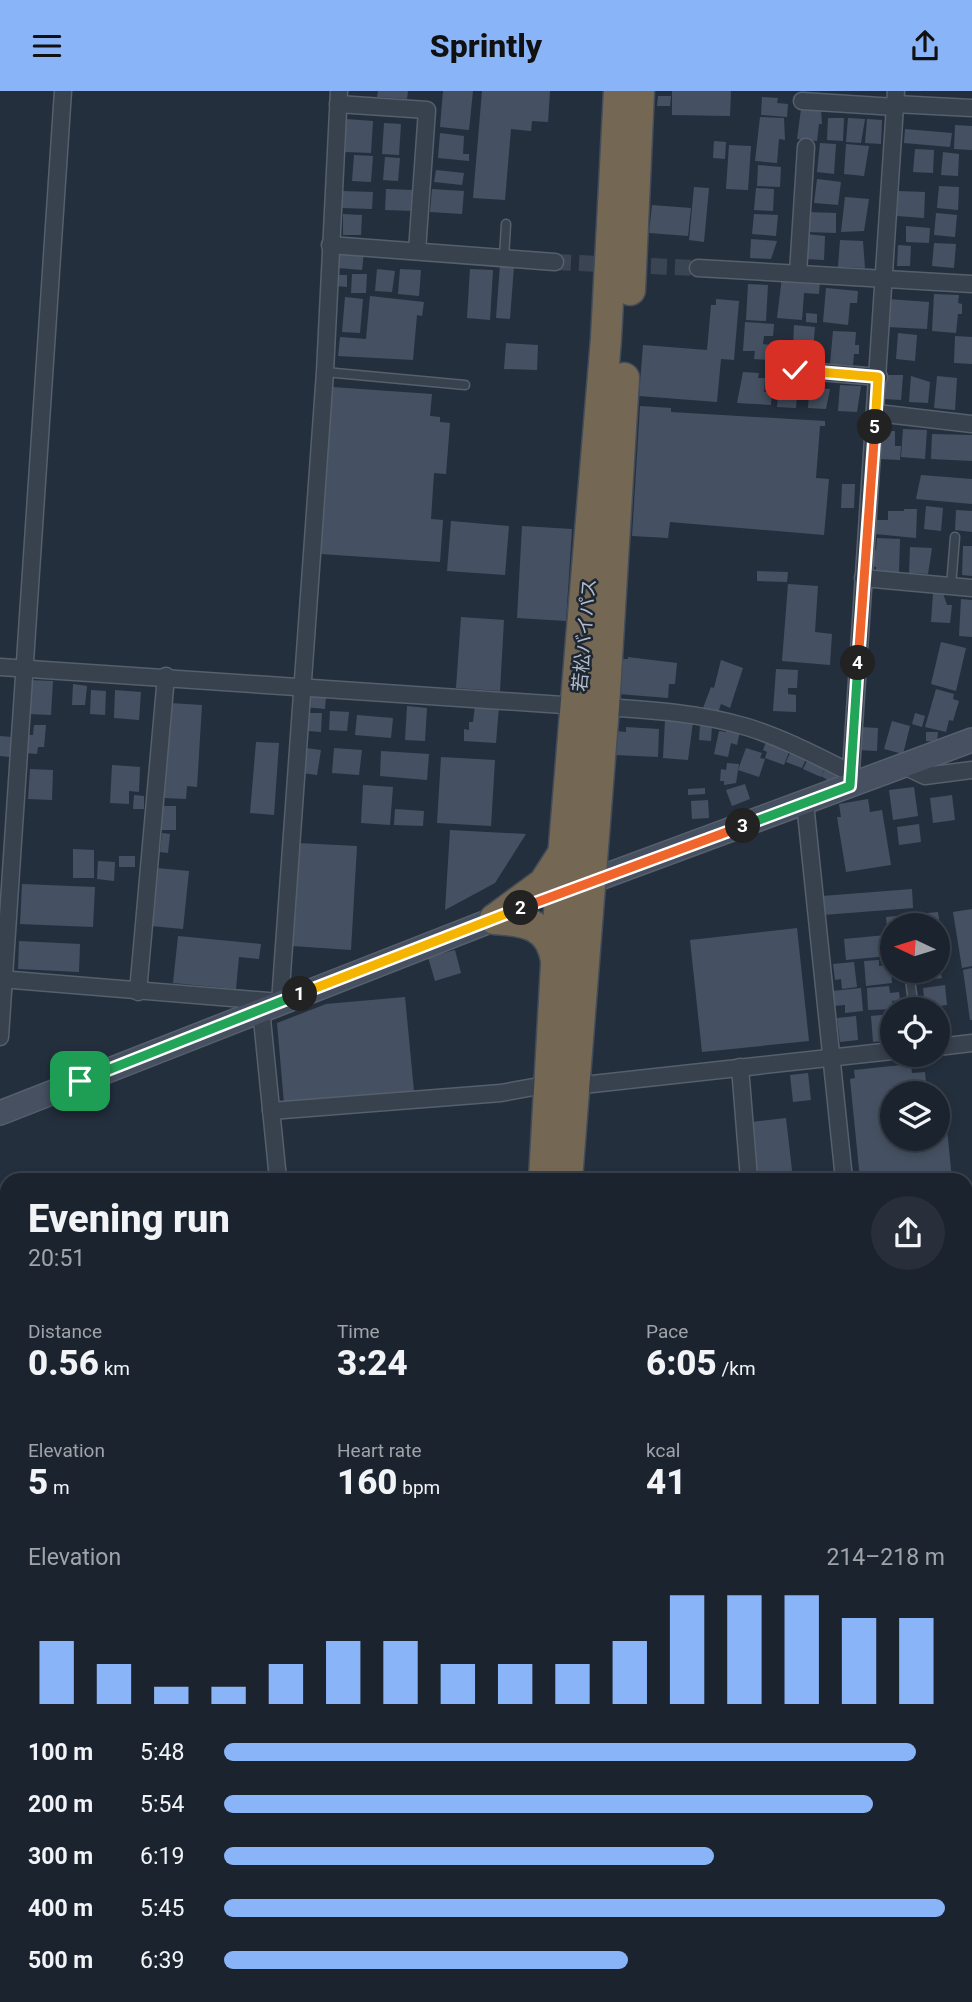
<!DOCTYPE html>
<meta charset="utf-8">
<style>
:root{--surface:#1b232e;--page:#282f3a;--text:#f1f3f6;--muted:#a0a4aa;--line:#39404a;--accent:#8ab4f8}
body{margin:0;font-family:Roboto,"Noto Sans JP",sans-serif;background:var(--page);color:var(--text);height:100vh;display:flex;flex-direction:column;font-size:26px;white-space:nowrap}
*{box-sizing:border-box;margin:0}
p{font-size:23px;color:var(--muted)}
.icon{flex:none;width:38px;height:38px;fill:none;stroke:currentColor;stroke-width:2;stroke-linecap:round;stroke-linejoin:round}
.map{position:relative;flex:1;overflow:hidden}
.side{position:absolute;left:0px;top:1082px;width:973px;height:830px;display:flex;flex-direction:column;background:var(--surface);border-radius:21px 21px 0 0;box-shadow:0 4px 10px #0003,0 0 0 2px var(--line)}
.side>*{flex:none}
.needle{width:46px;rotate:274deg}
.tools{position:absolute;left:880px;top:822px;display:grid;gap:14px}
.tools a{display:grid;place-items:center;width:70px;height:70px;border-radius:50%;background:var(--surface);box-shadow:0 4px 10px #0003,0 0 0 2px var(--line);font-size:35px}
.pin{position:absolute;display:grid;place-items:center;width:60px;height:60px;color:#fff;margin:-30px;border-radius:14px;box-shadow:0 4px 10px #0006}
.km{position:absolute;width:35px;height:35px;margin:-18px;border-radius:50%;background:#222;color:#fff;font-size:19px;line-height:35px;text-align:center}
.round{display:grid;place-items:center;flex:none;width:74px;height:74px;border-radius:37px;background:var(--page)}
.headline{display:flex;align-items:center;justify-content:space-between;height:119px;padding:0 28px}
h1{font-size:38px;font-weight:800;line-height:52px}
.figures{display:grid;grid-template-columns:repeat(3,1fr);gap:10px;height:119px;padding:7px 28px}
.figures div{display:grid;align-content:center}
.figures b{font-size:35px;font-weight:800}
.figures small{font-size:19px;font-weight:400}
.figures p{font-size:19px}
.chart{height:196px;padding:14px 28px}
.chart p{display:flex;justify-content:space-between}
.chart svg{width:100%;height:126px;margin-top:7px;stroke:var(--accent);stroke-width:6}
ul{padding:0 28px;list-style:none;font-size:23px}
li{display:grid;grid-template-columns:112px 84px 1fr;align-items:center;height:52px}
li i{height:18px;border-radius:9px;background:var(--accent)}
header{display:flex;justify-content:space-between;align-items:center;height:91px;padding:0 28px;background:var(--accent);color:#111;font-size:32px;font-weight:800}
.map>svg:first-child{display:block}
</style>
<header><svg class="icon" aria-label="menu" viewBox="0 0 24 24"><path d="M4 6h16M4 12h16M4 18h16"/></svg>Sprintly<svg class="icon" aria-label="share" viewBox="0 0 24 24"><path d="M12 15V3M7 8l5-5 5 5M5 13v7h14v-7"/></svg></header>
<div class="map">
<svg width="972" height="1911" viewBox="0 0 972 1911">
<rect width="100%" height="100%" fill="#242f3e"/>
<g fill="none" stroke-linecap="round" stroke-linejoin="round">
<g stroke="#394c67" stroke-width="4.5">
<path d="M966 1683 972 1682"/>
<path d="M0 1689 7 1691"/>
</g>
</g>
<g fill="#455162">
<path d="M378 0H408L407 8 377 6Z"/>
<path d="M443 0H473L469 39 440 36Z"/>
<path d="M482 0H550L548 31 532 30 531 40 511 38 505 109 473 107Z"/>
<path d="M672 0H731L730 25 672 24Z"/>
<path d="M658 5H671L670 15H657Z"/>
<path d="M762 6 778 7 777 12 788 13 787 26 761 24Z"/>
<path d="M801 18 821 19 822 33H819L817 50 797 48Z"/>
<path d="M760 26 784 27 785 49 779 48 777 72 755 70Z"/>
<path d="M828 27H844L843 50 827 49Z"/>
<path d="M848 27 865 28 861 52 846 51Z"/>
<path d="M346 28 373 30 371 62 345 61Z"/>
<path d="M867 28 882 29 881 53 865 52Z"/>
<path d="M384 32 401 33 399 64 382 63Z"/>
<path d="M955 34 972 35V59L954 58Z"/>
<path d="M905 38 952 42 950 56 904 52Z"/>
<path d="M440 42 464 45 463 63H469V70L438 67Z"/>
<path d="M714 50 726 51 725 68 713 67Z"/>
<path d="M820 52 836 53 834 83 817 81Z"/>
<path d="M846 53 869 55 864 85 844 83Z"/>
<path d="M729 54 751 55 748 99 726 98Z"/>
<path d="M915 58 934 59 933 82 913 81Z"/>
<path d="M943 61 959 63 958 85 941 84Z"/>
<path d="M354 64 373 65 371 91 352 90Z"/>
<path d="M385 66 400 67 398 90 383 89Z"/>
<path d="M758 74 781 76 780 96 757 95Z"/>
<path d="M436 79 464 82 462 94 434 91Z"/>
<path d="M817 88 841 91 838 114 814 112Z"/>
<path d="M939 95 959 96 958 119 937 117Z"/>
<path d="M694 96 709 97 704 151 689 149Z"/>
<path d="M756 97 774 98 773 120 754 119Z"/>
<path d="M386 98 415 99 414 120 385 119Z"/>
<path d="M432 98 464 100 462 123 430 121Z"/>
<path d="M342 100 373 101 372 118 342 117Z"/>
<path d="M898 100 925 101 924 127 897 125Z"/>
<path d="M845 106 869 108 864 140 841 141Z"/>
<path d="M652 114 691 117 688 145 649 142Z"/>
<path d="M808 121 836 122V142L807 141Z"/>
<path d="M936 122 957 124 955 146 934 144Z"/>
<path d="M343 123 362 124 361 144H343Z"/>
<path d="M754 123 778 124 776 145 752 143Z"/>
<path d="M906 135 930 137 929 152 906 151Z"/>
<path d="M806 143 825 145 824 169 805 168Z"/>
<path d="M751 148 777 150 771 168 750 167Z"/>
<path d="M840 149 863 150 865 177 838 176Z"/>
<path d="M934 152 956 153 954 177 932 175Z"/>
<path d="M898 154 911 155 910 175H897Z"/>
<path d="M340 159 364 161 362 179 338 177Z"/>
<path d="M500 174 514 175 510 228 496 227Z"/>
<path d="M377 178 395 180 392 201 375 200Z"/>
<path d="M400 178 421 179 419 205 398 203Z"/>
<path d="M470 178 493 179 490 229 467 227Z"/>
<path d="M352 183H367L366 202H351Z"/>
<path d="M336 184H347V196L336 195Z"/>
<path d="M782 186 820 189 819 203 804 202 802 229 777 227Z"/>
<path d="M748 193 768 194 766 230 746 229Z"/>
<path d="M826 197 858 200 857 212H850L848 234 823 231Z"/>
<path d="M934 203 959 204 958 212 962 213V223H958L956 242 932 240Z"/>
<path d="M370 205 424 211 422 225 417 224 413 269 338 265 340 246 366 248Z"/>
<path d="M345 206 363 208 360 242 342 241Z"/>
<path d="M716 208 739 210 734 269 721 268 717 311 639 305 643 254 707 259 711 214H716Z"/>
<path d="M888 208 929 211 927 238 887 236Z"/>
<path d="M806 222 817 223V232L806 231Z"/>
<path d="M745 231 774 233 773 245H764L763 253 770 254 769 269 754 268 755 260H743Z"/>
<path d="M794 234 815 236 813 258 793 257Z"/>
<path d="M833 240 856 241 855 254H859V263H854L853 274 830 273Z"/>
<path d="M898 242 917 244 915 270 896 268Z"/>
<path d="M955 245 972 246V273L954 272Z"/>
<path d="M506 252 538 254 537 279 504 278Z"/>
<path d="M743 281 759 282 758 287H765L764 301H772L771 314 737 312Z"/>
<path d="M885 284H903L901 309 884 308Z"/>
<path d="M911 285 930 291 928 312 909 311Z"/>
<path d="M937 285 957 287 955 319 934 317Z"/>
<path d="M779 293 798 294 796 317 777 316Z"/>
<path d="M840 294 861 295 857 321 838 320Z"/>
<path d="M332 296 432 303 430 325 440 326V331L450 332 446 383 434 382 431 428 443 429 440 471 321 463Z"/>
<path d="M809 297 830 298 826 318 808 317Z"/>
<path d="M640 315 671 317V321L825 330V335H820L816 387 829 388 824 444 670 431 668 447 632 445Z"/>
<path d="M903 338 927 339 925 368 901 366Z"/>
<path d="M881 340H895V355H901L900 369 879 368Z"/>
<path d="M932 343 972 344V370L931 368Z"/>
<path d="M921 384 972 388V413L916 408Z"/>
<path d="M842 393H855L854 417H841Z"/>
<path d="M926 415 943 417 941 440 924 438Z"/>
<path d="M904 418H917L916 447 875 443 876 429H888V420H904Z"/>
<path d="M956 419 972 420V441L955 439Z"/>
<path d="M451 430 509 435 505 484 447 480Z"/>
<path d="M522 435 572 438 566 530 517 527Z"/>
<path d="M877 447 900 448 899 481 876 480V476L871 475 872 459H876Z"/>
<path d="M963 455H972V485L962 484Z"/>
<path d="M910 456 932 457 928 483 909 482Z"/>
<path d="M757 480 788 481 787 491 757 490Z"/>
<path d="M788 493 818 495 815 541 832 543 830 574 782 570Z"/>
<path d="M933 502H943L947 514H952L950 532 931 531Z"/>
<path d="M961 508 972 509V546L959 545Z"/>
<path d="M461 526 504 529 500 600 456 597Z"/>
<path d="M941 551 966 557 956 600 931 593Z"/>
<path d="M628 566 677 572 675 593H669L668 607 618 603 621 568H628Z"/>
<path d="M721 569 743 577 730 617 721 613 718 622 703 617 711 596 714 597Z"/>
<path d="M776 578 798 579 797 597H788V603L796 604V621L773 620Z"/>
<path d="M29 589 53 590 51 624 28 623Z"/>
<path d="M73 593 87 595 85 614H72Z"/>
<path d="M936 598 954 603 953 608 959 610 953 630 949 629 946 641 925 636Z"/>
<path d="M91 599 106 600 105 624 90 623Z"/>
<path d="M115 599 141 601 139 629 114 627Z"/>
<path d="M305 604 326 605 325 618 304 616Z"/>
<path d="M170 612 202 614 197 696 187 695 186 708 164 707Z"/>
<path d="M475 614 499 615 496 652 464 650V638L469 639V631H473Z"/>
<path d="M407 615 427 617 425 650 405 649Z"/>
<path d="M330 620 349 621 347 640 329 639Z"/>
<path d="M309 622H322L321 641 308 640Z"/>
<path d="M915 622 925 625 922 636 912 633Z"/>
<path d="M357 624 393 627 391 647 355 644Z"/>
<path d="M665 629 693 631 688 669 663 667Z"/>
<path d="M892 630 910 635 903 663 884 658Z"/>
<path d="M34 634H46L44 656H38L37 663 26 662 27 644H33Z"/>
<path d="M700 634 712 635 711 650 699 649Z"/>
<path d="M626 636 659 638 658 666 615 664 616 640 626 641Z"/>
<path d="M860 636 878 637 877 660 858 659Z"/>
<path d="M727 637 740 640 737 654 731 652 728 666 714 663 719 640 726 641Z"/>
<path d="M926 641H938L937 651 926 650Z"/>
<path d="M0 645 11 646 10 666 0 665Z"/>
<path d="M256 651 279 652 274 724 250 722Z"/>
<path d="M766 651 789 661 784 674 765 667 767 661 763 659Z"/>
<path d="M306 657 321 659 317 684 302 682Z"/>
<path d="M334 657 362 659 359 684 332 682Z"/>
<path d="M746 657 762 662 760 667 765 668 759 686 738 679Z"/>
<path d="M381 660 429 663 427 689 380 685Z"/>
<path d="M790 662 806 668 802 677 786 671Z"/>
<path d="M441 666 495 669 491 735 437 732Z"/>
<path d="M808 668 825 677 821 686 803 678Z"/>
<path d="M727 672 739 673 736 692 724 694V690H720L721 678 726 679Z"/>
<path d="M112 674 140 676 139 701 129 700V713L110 712Z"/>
<path d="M826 677 839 684 829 690 821 685Z"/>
<path d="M30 678 53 679 52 709 28 708Z"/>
<path d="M745 693 750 708 732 715 726 699Z"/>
<path d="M363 694 393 696 390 734 361 732Z"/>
<path d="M914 696 918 725 893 729 889 699Z"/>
<path d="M705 697V703L688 704V698Z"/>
<path d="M134 704 144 705V718H133Z"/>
<path d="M952 704 955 729 933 732 930 707Z"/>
<path d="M868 708 870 721 882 719 891 774 846 781 837 726H841L839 713Z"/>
<path d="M708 709 709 727 692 728 691 710Z"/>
<rect x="158" y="715" width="18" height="24"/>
<path d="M395 718 424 720 423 735 394 734Z"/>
<path d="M919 733 921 751 899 754 897 736Z"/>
<path d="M450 739 526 743 495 792 445 819Z"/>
<path d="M162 742 170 743 168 762 160 761Z"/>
<path d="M298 752 357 755 351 859 292 855Z"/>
<path d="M73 758 94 759V787H73Z"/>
<rect x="119" y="765" width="16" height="11"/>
<path d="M98 770 115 771 114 790 97 788Z"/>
<path d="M157 777 189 780 183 838 151 835Z"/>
<path d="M22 793 95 796 93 836 20 833Z"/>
<path d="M912 798 913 817 823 824 822 805Z"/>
<path d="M972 818V875L962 877 953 821Z"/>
<path d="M938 821 940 835H892V865H890L886 826Z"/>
<path d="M797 837 809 950 702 961 690 849Z"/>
<path d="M886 844 888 865 846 869 844 848Z"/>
<path d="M178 845 261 853 259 868 239 866 236 898 173 892Z"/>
<path d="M19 850 80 853 79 881 18 878Z"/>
<path d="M455 859 461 882 435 890 428 866Z"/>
<path d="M879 869V875L887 874 891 879 892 892 866 895 864 870Z"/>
<path d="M938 869 942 887 922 890 921 880H938Z"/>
<path d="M854 871 857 896 842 898 841 888 835 889 833 873Z"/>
<path d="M972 877V929H970L963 879Z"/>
<path d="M945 894 947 914 925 917 923 897Z"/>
<path d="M889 895 890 902 899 901 900 909 892 910 893 918 868 919 867 897Z"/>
<path d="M861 897 863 920 845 922V914L833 915 832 900Z"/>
<path d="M405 906 414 1000 284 1012 277 932 326 913Z"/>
<path d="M942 918 944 940H938V919Z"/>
<path d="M891 923 892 949 873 951 871 925Z"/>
<path d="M856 925 858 949 840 951 837 927Z"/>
<path d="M911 973 912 982 925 981 927 1003H892V1048H938V1008H944L952 1088H860L850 988 855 987 854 979Z"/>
<path d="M808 982 811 1009 793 1011 790 984Z"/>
<path d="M786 1027 793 1088H757L751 1031Z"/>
<path d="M972 1147V1234H970L966 1210V1148Z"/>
<path d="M557 1904H633L634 1911H558Z"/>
</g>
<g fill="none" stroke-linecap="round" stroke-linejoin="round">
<path stroke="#3a4453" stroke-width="16" stroke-dasharray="16 8" stroke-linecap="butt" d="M555 171 698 177"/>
<g stroke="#565f6c" stroke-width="11">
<g id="lane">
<path d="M504 167 506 133"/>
<path d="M325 281 465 294"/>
<path d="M951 495 955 446"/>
<path d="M909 880 914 919"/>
</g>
</g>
<g stroke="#565f6c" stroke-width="19">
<g id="street">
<path d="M802 10 895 16"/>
<path d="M338 13 427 19 417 160"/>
<path d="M895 13 972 17"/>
<path d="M330 154 555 171"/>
<path d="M698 177 972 193"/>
<path d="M798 182 806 56"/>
<path d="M795 279 879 286"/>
<path d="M877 322 972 333"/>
<path d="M863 487 972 497"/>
<path d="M0 576 578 615"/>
<path d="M604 616C652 619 700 622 747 636 783 647 817 665 851 682"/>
<path d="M902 674 925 685 972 679"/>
<path d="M850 695 896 0"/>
<path d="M805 712 844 1088"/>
<path d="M0 888 280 911 325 281 339 0"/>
<path d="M138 901 166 585"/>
<path d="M261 918 278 1088"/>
<path d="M0 946 63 0"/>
<path d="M938 956 972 952"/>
<path d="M740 976 749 1088"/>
<path d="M574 995 892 960"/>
<path d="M271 1020 501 1002 550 993"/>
<path d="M966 1270 972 1269"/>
<path d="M0 1369 7 1368"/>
<path d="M966 1699 972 1698"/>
<path d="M363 1904V1911"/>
<path d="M927 1904 928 1911"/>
<path d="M77 1911 154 1904"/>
</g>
</g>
<g stroke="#565f6c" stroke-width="26">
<g id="secondary">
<path d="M578 795 972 649"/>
<path d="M0 1022 510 822"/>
</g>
</g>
<g stroke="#434c59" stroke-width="33">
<g id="highway">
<path d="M630 199 639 0"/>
<path d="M495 828 544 792 562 764"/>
<path d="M495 828C527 830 550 834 556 869"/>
<path d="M544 1088 560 803 606 248 619 0"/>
<path d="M567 1088 604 616 624 287"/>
<path d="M487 1911 488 1904"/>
</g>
</g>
<use href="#lane" stroke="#38414e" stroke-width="8"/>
<use href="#street" stroke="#38414e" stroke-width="16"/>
<use href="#secondary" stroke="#465061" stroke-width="23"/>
<use href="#highway" stroke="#746855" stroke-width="30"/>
</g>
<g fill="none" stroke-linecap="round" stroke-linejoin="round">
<g stroke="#fff" stroke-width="14">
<path id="split-1" d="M80 990 300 903"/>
</g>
<g stroke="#fff" stroke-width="14">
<path id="split-2" d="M300 903 521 817"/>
</g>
<g stroke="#fff" stroke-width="14">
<path id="split-3" d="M521 817 743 735"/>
</g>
<g stroke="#fff" stroke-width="14">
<path id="split-4" d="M743 735 850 695 858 572"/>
</g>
<g stroke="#fff" stroke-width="14">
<path id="split-5" d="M858 572 875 336"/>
</g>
<g stroke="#fff" stroke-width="14">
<path id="split-6" d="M795 279 878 286 875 336"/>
</g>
<use href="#split-1" stroke="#22a559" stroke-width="9"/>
<use href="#split-2" stroke="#f5b400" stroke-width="9"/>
<use href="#split-3" stroke="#f0652b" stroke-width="9"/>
<use href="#split-4" stroke="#22a559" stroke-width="9"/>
<use href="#split-5" stroke="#f0652b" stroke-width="9"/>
<use href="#split-6" stroke="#f5b400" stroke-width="9"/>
</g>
<g text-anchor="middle" stroke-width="5" stroke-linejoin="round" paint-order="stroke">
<g font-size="19" fill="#b4bcc9" stroke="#1d2633">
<text transform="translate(584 544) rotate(-85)" y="7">若松バイパス</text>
</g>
</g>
</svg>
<div class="tools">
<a><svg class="needle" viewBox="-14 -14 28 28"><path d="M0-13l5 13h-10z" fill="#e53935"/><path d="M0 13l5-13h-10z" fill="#a0a4aa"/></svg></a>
<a><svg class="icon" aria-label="locate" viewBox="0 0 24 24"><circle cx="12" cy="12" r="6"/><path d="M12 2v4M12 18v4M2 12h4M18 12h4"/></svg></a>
<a><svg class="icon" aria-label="layers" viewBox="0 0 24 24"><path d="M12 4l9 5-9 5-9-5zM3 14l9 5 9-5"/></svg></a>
</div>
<div class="pin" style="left:80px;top:990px;background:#1e9e55"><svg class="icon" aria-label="arrive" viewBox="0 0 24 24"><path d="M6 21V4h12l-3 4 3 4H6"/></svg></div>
<div class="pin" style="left:795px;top:279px;background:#d93025"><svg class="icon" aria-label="check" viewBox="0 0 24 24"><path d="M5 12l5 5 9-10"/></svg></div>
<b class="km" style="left:300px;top:903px">1</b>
<b class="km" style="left:521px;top:817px">2</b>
<b class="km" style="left:743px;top:735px">3</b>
<b class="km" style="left:858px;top:572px">4</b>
<b class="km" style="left:875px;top:336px">5</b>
<section class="side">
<div class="headline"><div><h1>Evening run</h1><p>20:51</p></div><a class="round"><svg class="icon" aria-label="share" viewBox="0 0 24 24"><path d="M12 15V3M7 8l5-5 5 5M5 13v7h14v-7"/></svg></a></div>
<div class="figures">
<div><p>Distance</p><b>0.56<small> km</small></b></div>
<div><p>Time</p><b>3:24</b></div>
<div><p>Pace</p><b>6:05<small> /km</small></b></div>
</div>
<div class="figures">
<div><p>Elevation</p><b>5<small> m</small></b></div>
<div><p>Heart rate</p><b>160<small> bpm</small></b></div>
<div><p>kcal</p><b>41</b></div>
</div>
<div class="chart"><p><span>Elevation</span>214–218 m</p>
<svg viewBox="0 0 160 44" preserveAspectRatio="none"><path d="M5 44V22M15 44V30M25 44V38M35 44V38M45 44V30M55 44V22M65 44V22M75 44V30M85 44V30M95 44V30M105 44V22M115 44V6M125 44V6M135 44V6M145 44V14M155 44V14"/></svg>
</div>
<ul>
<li><b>100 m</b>5:48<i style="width:96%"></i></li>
<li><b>200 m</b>5:54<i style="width:90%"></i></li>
<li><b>300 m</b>6:19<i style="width:68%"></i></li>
<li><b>400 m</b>5:45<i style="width:100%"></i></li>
<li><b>500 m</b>6:39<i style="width:56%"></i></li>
</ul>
</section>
</div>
